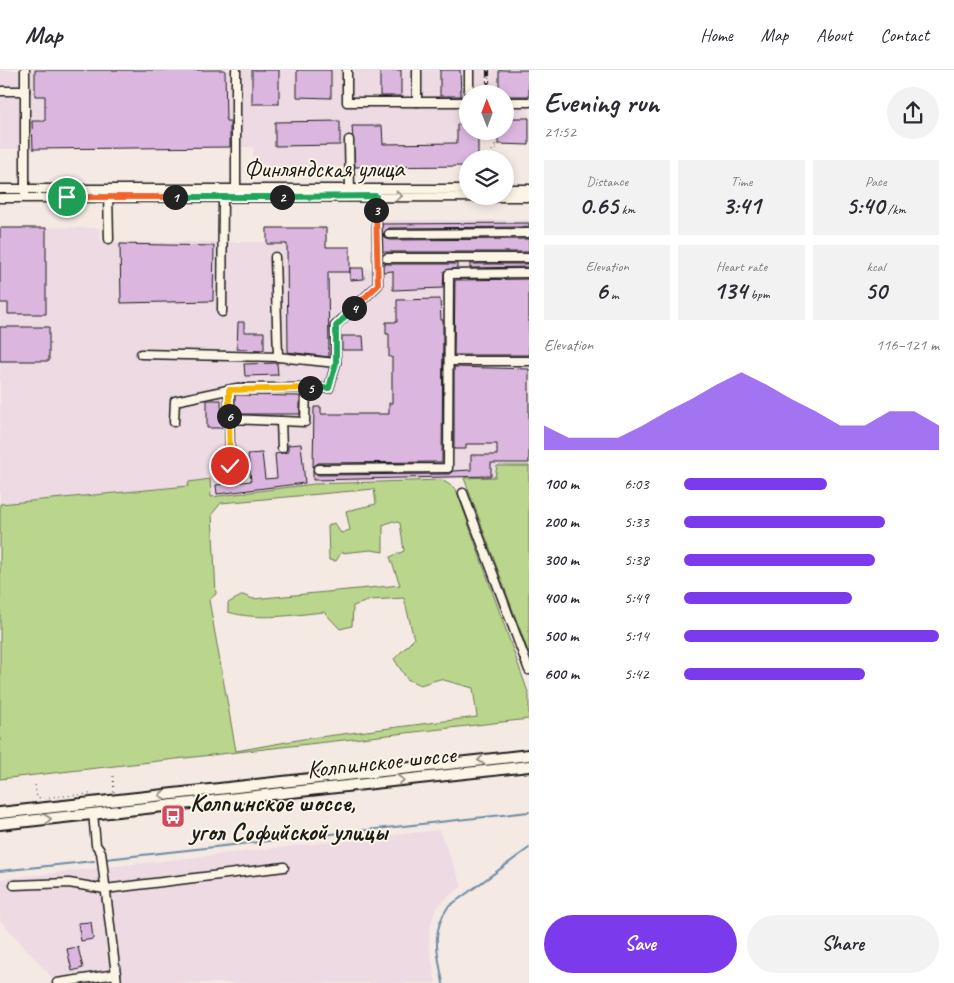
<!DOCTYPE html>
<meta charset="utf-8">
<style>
:root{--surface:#fff;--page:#f2f2f3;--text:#2b2b33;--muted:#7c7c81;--line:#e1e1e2;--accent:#7c3aed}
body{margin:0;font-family:Caveat,sans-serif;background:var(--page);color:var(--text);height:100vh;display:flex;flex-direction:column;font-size:19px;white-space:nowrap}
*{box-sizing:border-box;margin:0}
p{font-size:16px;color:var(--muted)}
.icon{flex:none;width:28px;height:28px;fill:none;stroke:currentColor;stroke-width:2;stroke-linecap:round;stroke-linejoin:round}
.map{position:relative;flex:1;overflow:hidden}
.drawer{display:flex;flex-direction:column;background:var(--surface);width:425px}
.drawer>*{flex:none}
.needle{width:32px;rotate:359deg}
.tools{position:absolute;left:459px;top:15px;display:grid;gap:10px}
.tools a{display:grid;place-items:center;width:55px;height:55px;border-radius:50%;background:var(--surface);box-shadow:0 2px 8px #0003;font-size:25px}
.pin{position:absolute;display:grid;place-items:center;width:42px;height:42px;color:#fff;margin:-21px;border:2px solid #fff;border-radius:50%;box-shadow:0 1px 5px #0007}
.km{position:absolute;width:25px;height:25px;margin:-12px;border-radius:50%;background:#222;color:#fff;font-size:14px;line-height:25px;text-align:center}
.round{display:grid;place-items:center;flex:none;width:52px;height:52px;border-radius:26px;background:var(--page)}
.overview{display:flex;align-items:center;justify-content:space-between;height:85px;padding:0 15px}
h1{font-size:28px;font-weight:700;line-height:38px}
.stats{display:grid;grid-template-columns:repeat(3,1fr);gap:8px;height:85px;padding:5px 15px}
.stats div{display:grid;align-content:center;border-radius:0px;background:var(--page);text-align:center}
.stats b{font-size:25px;font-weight:700}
.stats small{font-size:14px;font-weight:400}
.stats p{font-size:14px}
.chart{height:140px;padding:10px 15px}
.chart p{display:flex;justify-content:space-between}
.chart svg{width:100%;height:90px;margin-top:5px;fill:var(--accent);opacity:.7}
.action{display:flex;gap:10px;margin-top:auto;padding:10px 15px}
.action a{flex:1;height:58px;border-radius:30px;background:var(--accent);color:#fff;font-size:20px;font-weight:700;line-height:58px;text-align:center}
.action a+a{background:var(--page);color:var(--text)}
ul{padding:0 15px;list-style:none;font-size:16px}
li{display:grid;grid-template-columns:80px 60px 1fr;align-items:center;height:38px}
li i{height:12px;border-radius:6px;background:var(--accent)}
header{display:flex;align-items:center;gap:30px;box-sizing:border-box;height:70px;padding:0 25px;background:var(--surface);border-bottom:1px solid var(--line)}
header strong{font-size:24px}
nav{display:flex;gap:28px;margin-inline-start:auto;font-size:18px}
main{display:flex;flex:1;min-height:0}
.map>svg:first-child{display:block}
</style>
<header>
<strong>Map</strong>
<nav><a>Home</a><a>Map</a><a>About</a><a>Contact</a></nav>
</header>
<main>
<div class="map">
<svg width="529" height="913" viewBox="0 0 529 913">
<rect width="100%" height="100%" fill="#f5e9e4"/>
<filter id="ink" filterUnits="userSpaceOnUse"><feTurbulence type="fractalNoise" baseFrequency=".02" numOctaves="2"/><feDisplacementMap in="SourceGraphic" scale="10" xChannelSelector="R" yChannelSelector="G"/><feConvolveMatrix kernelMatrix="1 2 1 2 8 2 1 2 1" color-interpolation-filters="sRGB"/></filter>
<g filter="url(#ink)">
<g fill="#eddae3" fill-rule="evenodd">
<path d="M0 0H529V75L498 74V63L478 64V89H468L467 96 352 97 253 98V77L0 79ZM468 24H505V61H468Z"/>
<path d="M382 150H529V396H498L495 407 314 414 211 427 210 409 188 416 0 434V157L99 158 101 172H267V158H326V177H350V198L380 199 383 201Z"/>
<path d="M439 760 462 816 446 828 435 840 430 857 429 875 436 913H57L0 850V809Z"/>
</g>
<g fill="#bad58c" stroke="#6b7854" fill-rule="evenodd">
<path d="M497 396H529V584L464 408 495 407Z"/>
<path d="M210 409 211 427 314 414 442 410 456 419 529 625V649L0 709V434L188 416 189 412ZM374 419 376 434 346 441 350 460 341 463 334 453 328 456 329 490 336 491 341 483 371 480 383 482V455L393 451 400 453 404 481 390 487 400 515 253 529 243 525 228 533V542C259 551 292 545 324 542L340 559 352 556 353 536 371 530 404 528 414 569 394 589 407 609 420 615 440 609 473 618 477 647 303 669 236 681 209 530 216 524 212 444 221 433Z"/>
</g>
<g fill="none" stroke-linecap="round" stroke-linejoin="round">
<g stroke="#6b8ca4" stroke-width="2">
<path d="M106 789 529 742"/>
<path d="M0 801 94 791"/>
<path d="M443 913C438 884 430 863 448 837L529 778"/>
</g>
</g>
<g fill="#dbb7e0" stroke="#1c1c1c">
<path d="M35 0H225L226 51H230V77L33 79 32 51H45V26H35Z"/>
<rect x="252" y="0" width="27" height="34"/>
<path d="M297 0H331V28L297 27Z"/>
<rect x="380" y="0" width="21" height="26"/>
<path d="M440 0H460L461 26H440Z"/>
<path d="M499 0H529V26H505V24H499Z"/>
<path d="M505 48H529V75L498 74V61H505Z"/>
<path d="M340 51V75L275 76V52Z"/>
<path d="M457 54H468V61H478V89H468V96L355 97 352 56H382L383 74 457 73Z"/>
<path d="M529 153V157L389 158 383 164 384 167 389 170 529 169V182H383L382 154Z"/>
<path d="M0 158H46V244H8V233H0Z"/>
<path d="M267 158H326V177H350V202H328L329 287 288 282 287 174H267Z"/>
<path d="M120 174 214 176 213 231 121 233Z"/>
<path d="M383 194H457V198L444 201 443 218 393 220V201L383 202Z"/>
<path d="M470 194H529V197L470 198Z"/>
<path d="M350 198H363L364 209 350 210Z"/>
<path d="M529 209V285H454L455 210Z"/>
<path d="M440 229 441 250H443L442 392 318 393 313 398 314 337H321V344H389V333H392V287H389V264H386V252H397V230Z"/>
<path d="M238 252H244V262H264V280L237 279Z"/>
<rect x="0" y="257" width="49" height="34"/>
<path d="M342 266H363L364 280H342Z"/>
<path d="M277 293 278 305 245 306 244 294Z"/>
<path d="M454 297 529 299V393H491V406L313 410V400L318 405 449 404 453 401 471 400V385H497V374H466V379H454Z"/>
<path d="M235 325 300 326V344H235Z"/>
<path d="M207 330H221L222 358H207Z"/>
<path d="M301 374 305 413 217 424 216 415 251 411 248 384 262 383 265 409 277 408 275 384 288 382V375Z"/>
<path d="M91 852 93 869 81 871 78 853Z"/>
<path d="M78 877 83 898 72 901 67 879Z"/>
</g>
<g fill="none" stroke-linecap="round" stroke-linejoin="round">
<g stroke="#1c1c1c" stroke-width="11">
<g id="minor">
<path d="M25 0V123"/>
<path d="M236 0V117"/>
<path d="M347 0V32H468"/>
<path d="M417 0V32"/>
<path d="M469 0V24"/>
<path d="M0 21H25"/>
<path d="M505 32H529"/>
<path d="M349 70 350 122"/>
<path d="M0 119H468"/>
<path d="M505 119H529"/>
<path d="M108 123 109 169"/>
<path d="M0 128 529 127"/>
<path d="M389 164 529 163"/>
<path d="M275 187 278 287"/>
<path d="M387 188H529"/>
<path d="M222 242 223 127"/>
<path d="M141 284 278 287 336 293 335 256 378 215 376 121"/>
<path d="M449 291H529"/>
<path d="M229 320 230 396"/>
<path d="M229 349 281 351"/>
<path d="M174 352 175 331 237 318H329L336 293"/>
<path d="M282 378 281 351 305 352 306 318"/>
<path d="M318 399 448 398 449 204 529 203"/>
<path d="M463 423 529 600"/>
<path d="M93 743 96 775 101 782 117 913"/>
<path d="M14 815 69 813 105 819 284 797"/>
<path d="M57 913 116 904"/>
</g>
</g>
<g stroke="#1c1c1c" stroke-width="14">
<g id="major">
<path d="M0 743 529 685"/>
<path d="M0 754 529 696"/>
</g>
</g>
<g stroke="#1c1c1c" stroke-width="1" stroke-dasharray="1 4" stroke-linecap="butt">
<path d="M489 66 496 75 495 89"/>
<path d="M486 89 496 75"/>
<path d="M113 706 114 722"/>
<path d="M35 715 37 728 90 724"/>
</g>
<use href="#minor" stroke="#fcf5e5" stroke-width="8"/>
<use href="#major" stroke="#fcf5e5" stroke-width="10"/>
<g stroke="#1c1c1c" stroke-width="4">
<path id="rail" d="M488 12V0"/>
</g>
<use href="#rail" stroke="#fcf5e5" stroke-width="2" stroke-dasharray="5.5" stroke-linecap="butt"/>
</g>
<defs><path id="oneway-chevron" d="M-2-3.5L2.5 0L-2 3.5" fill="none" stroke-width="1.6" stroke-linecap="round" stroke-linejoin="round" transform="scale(1.25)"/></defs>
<g stroke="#97938b">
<use href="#oneway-chevron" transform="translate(399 126)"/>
<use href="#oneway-chevron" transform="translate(481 690) rotate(174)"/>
<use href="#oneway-chevron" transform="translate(401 710) rotate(-6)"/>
<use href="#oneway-chevron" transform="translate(162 725) rotate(174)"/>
<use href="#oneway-chevron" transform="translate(48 749) rotate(-7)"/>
</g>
</g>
<g fill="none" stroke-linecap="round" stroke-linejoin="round" filter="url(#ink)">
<g stroke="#fff" stroke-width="10">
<path id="split-1" d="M67 127H175"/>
</g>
<g stroke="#fff" stroke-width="10">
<path id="split-2" d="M175 127H282"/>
</g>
<g stroke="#fff" stroke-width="10">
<path id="split-3" d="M282 127 376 126V140"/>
</g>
<g stroke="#fff" stroke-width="10">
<path id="split-4" d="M354 238 378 215 376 140"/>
</g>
<g stroke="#fff" stroke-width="10">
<path id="split-5" d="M310 318H329L336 293V256L354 238"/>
</g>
<g stroke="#fff" stroke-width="10">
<path id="split-6" d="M229 346V320L310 318"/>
</g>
<g stroke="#fff" stroke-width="10">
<path id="split-7" d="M229 346 230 396"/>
</g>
<use href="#split-1" stroke="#f0652b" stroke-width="6"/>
<use href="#split-2" stroke="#22a559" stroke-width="6"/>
<use href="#split-3" stroke="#22a559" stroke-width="6"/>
<use href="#split-4" stroke="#f0652b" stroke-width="6"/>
<use href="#split-5" stroke="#22a559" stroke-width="6"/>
<use href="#split-6" stroke="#f5b400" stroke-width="6"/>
<use href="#split-7" stroke="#f5b400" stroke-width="6"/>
</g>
<defs>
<g id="bus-square" transform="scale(1.25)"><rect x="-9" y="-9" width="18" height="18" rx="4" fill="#d1495b" stroke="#fcf5e5"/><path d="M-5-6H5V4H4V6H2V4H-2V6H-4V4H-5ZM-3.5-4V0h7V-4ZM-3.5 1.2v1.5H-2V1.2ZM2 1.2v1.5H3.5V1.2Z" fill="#fff"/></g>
</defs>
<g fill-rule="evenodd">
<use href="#bus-square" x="173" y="746"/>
</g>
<g text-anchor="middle" stroke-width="4" stroke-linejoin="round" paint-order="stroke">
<g font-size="25" fill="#1c1c1c" stroke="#fcf5e5">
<text x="324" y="107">Финляндская улица</text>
<text transform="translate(381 691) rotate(-6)" y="9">Колпинское шоссе</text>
</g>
<g font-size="25" font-weight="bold" fill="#1c1c1c" stroke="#fcf5e5" text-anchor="start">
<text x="190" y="741">Колпинское шоссе,<tspan x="190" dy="29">угол Софийской улицы</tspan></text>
</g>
</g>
</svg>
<div class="tools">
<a><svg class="needle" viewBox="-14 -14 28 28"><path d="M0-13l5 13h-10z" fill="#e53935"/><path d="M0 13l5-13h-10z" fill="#7c7c81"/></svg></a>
<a><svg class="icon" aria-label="layers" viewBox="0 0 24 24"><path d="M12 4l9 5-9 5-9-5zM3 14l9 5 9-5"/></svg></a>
</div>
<div class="pin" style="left:67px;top:127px;background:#1e9e55"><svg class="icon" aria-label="arrive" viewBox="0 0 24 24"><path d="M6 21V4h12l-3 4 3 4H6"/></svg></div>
<div class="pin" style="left:230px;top:396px;background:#d93025"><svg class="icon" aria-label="check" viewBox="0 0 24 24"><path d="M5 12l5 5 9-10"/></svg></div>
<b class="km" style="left:175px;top:127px">1</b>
<b class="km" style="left:282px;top:127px">2</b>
<b class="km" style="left:376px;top:140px">3</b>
<b class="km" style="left:354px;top:238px">4</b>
<b class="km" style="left:310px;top:318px">5</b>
<b class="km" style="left:229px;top:346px">6</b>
</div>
<section class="drawer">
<div class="overview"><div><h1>Evening run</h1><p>21:52</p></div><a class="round"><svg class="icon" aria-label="share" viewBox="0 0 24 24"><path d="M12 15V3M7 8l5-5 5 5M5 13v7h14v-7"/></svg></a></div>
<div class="stats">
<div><p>Distance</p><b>0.65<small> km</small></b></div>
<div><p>Time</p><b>3:41</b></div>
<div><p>Pace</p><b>5:40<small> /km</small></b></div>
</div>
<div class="stats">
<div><p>Elevation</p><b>6<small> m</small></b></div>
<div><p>Heart rate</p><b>134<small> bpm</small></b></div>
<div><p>kcal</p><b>50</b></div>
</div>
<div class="chart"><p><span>Elevation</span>116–121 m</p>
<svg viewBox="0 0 160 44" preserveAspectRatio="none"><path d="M0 44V32L10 38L20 38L30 38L40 32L50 25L60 19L70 12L80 6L90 12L100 19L110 25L120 32L130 32L140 25L150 25L160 32V44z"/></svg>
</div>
<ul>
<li><b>100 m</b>6:03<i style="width:56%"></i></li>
<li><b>200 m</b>5:33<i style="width:79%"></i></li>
<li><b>300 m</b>5:38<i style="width:75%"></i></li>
<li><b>400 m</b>5:49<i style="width:66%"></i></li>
<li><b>500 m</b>5:14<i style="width:100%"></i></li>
<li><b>600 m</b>5:42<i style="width:71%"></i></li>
</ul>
<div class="action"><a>Save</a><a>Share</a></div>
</section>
</main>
